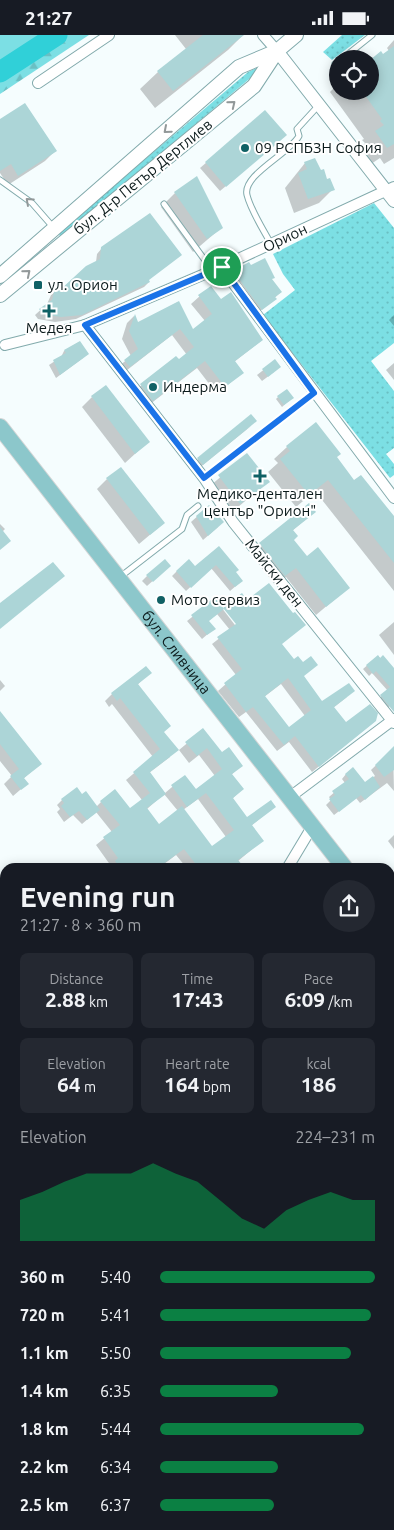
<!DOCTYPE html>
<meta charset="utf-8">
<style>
:root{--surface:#171b24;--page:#242831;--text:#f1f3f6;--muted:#9ea1a6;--accent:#0b8043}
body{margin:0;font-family:Ubuntu,sans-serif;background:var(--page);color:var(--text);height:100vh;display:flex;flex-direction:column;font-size:19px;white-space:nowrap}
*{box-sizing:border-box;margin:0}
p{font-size:16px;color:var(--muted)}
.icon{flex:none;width:28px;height:28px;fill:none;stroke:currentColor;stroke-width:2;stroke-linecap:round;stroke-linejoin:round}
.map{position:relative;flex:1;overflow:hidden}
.side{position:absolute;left:0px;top:828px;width:395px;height:668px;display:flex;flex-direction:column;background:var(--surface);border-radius:15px 15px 0 0;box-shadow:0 2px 12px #0003}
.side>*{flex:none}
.buttons{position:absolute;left:329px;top:15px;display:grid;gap:10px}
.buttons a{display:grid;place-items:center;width:50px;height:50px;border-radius:50%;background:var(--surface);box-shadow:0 2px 12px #0003;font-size:25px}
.pin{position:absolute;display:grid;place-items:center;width:42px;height:42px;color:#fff;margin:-21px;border:2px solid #fff;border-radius:50%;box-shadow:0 1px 5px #0007}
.round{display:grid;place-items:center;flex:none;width:52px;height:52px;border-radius:26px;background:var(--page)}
.headline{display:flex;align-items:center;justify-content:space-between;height:85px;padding:0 20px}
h1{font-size:28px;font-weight:600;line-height:38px}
.figures{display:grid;grid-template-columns:repeat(3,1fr);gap:8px;height:85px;padding:5px 20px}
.figures div{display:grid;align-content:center;border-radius:8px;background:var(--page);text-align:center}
.figures b{font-size:21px;font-weight:600}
.figures small{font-size:14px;font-weight:400}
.figures p{font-size:14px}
.chart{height:140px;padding:10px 20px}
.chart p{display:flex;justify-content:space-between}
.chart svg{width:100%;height:90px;margin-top:5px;fill:var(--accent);opacity:.7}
ul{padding:0 20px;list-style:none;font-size:16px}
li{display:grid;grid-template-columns:80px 60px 1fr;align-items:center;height:38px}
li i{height:12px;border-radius:6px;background:var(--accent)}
.status{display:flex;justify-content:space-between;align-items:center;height:35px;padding:0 25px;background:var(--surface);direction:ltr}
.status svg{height:14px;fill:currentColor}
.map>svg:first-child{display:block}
</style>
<div class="status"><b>21:27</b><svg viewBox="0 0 49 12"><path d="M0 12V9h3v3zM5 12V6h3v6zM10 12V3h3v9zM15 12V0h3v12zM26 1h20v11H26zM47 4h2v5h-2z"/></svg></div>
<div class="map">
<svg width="394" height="1495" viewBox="0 0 394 1495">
<defs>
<pattern id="grass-dots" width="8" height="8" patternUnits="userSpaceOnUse" patternTransform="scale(1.25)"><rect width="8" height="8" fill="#7cdfe4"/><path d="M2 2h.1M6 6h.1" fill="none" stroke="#6abfc3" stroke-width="1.8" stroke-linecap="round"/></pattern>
<pattern id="forest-firs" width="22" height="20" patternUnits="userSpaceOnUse" patternTransform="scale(1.25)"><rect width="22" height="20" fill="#7cdfe4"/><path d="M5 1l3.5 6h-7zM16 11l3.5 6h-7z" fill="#6abfc3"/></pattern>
</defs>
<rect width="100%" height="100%" fill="#f5fdfe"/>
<g fill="url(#grass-dots)">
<path d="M342 0H365L332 25 323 17Z"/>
<path d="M259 32 260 35 60 203 59 197 248 37Z"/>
<path d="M374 168 394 193V308L371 326 394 356V413L386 419 394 429V440L390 443 263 280 295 255 283 239 273 219Z"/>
</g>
<path fill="url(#forest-firs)" d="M0 0H89L0 59Z"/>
<path fill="#7cdfe4" d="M0 0H57L0 37Z"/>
<g fill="#0003" fill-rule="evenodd">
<path d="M175 0H243L228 15 155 73 140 54 158 37 186 14Z"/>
<path d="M394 5V123L384 129 380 123 368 131 357 116 365 108 362 105 364 104 330 57 338 49V56H370V27L389 16 387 13Z"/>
<path d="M265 77 280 105 220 156 200 133Z"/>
<path d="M0 86 55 116 45 126 8 150 0 138Z"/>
<path d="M305 128 327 145 333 154 319 168 294 178 285 153Z"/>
<path d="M175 158 221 193 193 217 161 172Z"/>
<path d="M102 213 149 247 144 252 76 284 55 287 38 284 35 280 47 269 51 260 56 255 61 256 96 227 97 219Z"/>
<path d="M248 229 271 245 281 257 256 280 228 243Z"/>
<path d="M210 252 221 266 262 305 234 327 242 338 217 359 197 333 145 373 133 357 176 323 178 326 187 320 172 300 122 339 117 333 131 321 122 304 127 288 134 281 138 288 178 267 193 296 205 286 191 269Z"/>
<path d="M394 280V291L389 285Z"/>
<path d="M79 307 83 323 56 343 49 330 61 322 64 316Z"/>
<path d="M275 326 274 337 262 346 257 340Z"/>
<path d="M394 328V345L386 335Z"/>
<path d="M92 362 148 407 125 428 82 372Z"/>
<path d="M278 362 290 365 282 372 276 364Z"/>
<path d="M251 391 198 434 194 429 198 424Z"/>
<path d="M287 412 335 423 354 447 394 483V556L315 456 296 472 268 437 278 428 274 424Z"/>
<path d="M247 420 268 447 226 482 205 455Z"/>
<path d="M107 444 164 488 139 509 97 454Z"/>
<path d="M309 470 314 477 292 496 293 505 307 523 348 553 316 580 286 542 275 550 250 518Z"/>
<path d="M209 471 218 492 203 505 191 487Z"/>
<path d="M0 489 5 494 2 497 0 515Z"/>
<path d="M219 513 235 537 237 550 230 556 211 533 186 556 172 541 177 536 195 533Z"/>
<path d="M164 536 147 551 142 546 147 541Z"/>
<path d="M215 564 238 594 281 609 322 668 347 662 333 673 346 689 375 686 312 737 289 707 277 716 246 677 239 682 218 656 236 640 212 609 230 595 217 579 208 586 209 598 202 604 187 586ZM281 649 305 681 289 693 264 662Z"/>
<path d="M394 587V620L379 600Z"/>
<path d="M378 621 394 635V675L390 671 386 674 378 664 388 656 372 638 369 641 363 634Z"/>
<path d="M150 638 137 650 163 697 170 722 149 738 165 758 185 741 195 755 215 741 199 720 189 728 179 715 203 695 222 719 241 731 231 740 242 754 232 764 247 784 274 772 251 791 262 806 238 826 243 832H186L176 820 160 832H110L111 831 96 810 112 797 96 777 82 789 73 780 64 787 57 777 60 774 57 770 62 765 82 761 96 772 101 767 130 774 142 765 126 745 153 722 112 669 109 672 105 666 112 659ZM164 759 178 776 159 790 147 774ZM198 764 226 802 211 813 183 775Z"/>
<path d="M0 645 5 651 0 656Z"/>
<path d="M0 678 40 729 23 744 27 749 13 761 4 749 12 741 0 726Z"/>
<path d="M393 714 394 756 387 748 360 768 356 763 334 780 326 770 331 765 329 762 345 748 342 744 346 739 364 749 375 741 371 735Z"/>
<path d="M394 800V814L388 806Z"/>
<path d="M0 855 5 858V898L0 895Z"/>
<path d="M5 924V971L0 980V929Z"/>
<path d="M390 931 394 935V946L390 950Z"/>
<path d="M394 1019V1034L390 1028V1021Z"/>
<path d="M390 1082 394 1088V1110L390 1114Z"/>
<path d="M394 1137V1172L390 1175V1140Z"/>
<path d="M390 1223 394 1230V1235L390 1238Z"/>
<path d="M5 1424V1452L0 1456V1428Z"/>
<path d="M82 1490H112L107 1495H76Z"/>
<path d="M213 1490H258L260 1493 258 1495H211Z"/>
<path d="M339 1490H382L386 1495H336Z"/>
</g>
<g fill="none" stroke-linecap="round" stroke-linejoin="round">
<path stroke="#30d0d8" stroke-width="21" d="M0 37 57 0"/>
</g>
<g fill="#acd5d7" fill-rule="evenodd">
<path d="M203 0H244L173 56 157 36Z"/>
<path d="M394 11V109L387 113 375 96 384 90 380 86 382 84 362 56H370V25L381 16 383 19Z"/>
<path d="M25 68 57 116 18 141 11 129 0 136V84Z"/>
<path d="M265 75 287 100 226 152 205 127Z"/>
<path d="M315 123 321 135 324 134 327 144 330 143 335 155 308 164 298 138 307 134 304 127Z"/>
<path d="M197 141 223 193 207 204 174 157Z"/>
<path d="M150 178 182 220 149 245 150 247 82 280 61 282 43 279 39 274 52 265 55 253 60 255 86 231 100 224 101 212Z"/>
<path d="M265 223 275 243 272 244 282 257 275 262 277 264 262 275 233 236 249 227 251 230Z"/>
<path d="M211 251 221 264 231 257 263 305 235 326 244 338 225 352 205 326 153 366 140 349 176 321 179 324 194 312 180 294 130 332 124 325 138 314 129 296 135 279 138 287 179 266 193 294 212 279 198 260Z"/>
<path d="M80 306 89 319 60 340 53 325 66 318 64 315Z"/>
<path d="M275 324 281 332 268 342 262 334Z"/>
<path d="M106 350 150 407 135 419 91 361Z"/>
<path d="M287 354 294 363 284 370 277 361Z"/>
<path d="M251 379 257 386 203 430 197 423Z"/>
<path d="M316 387 341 419 337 422 354 445 361 440 394 481V528L328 445 309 460 280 424 290 416 286 411Z"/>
<path d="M247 418 270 447 240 469 218 440Z"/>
<path d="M121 432 165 488 150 500 106 443Z"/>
<path d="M309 468 316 477 293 495 298 501 294 505 307 521 318 512 350 553 326 572 296 533 285 541 259 508Z"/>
<path d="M209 470 224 487 208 501 196 481Z"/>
<path d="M0 492 11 506 0 515Z"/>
<path d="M219 511 239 535 236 537 243 546 235 552 216 530 191 553 176 536 189 524 195 531Z"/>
<path d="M165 524 171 531 153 547 146 540Z"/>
<path d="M53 527 65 541 0 594V568Z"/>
<path d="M269 548 293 578 295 577 306 590 282 609 294 624 298 621 303 627 311 621 318 630 304 641 322 666 349 648 355 656 334 672 346 687 370 669 378 678 376 686 319 732 295 701 284 710 253 672 246 677 224 648 242 634 217 602 236 589 223 573 242 558 247 565ZM288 643 311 675 289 692 265 661Z"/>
<path d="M215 562 224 574 209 586 216 594 207 600 191 580Z"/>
<path d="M378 620 380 623 383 620 394 633V677L380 660 390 652 376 636 373 639 366 630Z"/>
<path d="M146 631 152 638 138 649 171 691 164 697 179 715 150 737 166 759 147 773 159 789 182 771 212 811 234 795 206 758 187 772 171 750 185 740 196 754 222 734 207 713 197 721 185 707 203 693 222 717 229 712 243 731 232 739 244 754 233 763 247 782 271 765 276 772 252 790 264 806 238 825 244 832H198L184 814 159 832H119L115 826 118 823 103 802 120 790 100 766 115 754 130 773 150 758 133 737 160 714 120 663 117 666 111 658Z"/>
<path d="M0 676 42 729 24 743 29 749 21 755 10 741 19 734 0 709Z"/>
<path d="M394 711V735L384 742 375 730Z"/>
<path d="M353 732 365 747 373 741 380 752 365 765 361 760 339 777 329 764 335 760 332 756 349 744 345 739Z"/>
<path d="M77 752 82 759 86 756 100 775 87 785 79 776 70 782 61 771 64 768 61 764Z"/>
</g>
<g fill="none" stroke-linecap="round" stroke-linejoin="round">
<g stroke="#82aaac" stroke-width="7">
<g id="service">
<path d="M342 24 372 0"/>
<path d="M335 29 338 27"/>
<path d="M0 145 32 168 53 192"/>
<path d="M164 169 212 235"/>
<path d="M271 209C263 194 251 176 247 160 242 140 289 119 299 101L297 94 319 70"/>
<path d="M204 443 314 358"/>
<path d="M120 542 182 494 187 480 198 471"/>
<path d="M390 1341 394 1339"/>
<path d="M150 1495 156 1490"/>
</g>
</g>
<g stroke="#82aaac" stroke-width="12">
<g id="minor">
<path d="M263 0 277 16"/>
<path d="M38 48 109 0"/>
<path d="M221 232 394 463"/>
<path d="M85 290 204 443 233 487 394 688"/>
<path d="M5 310 85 290 221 232 394 152"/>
<path d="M290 762 394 684"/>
<path d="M288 832 312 792"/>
<path d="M0 906 5 909"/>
<path d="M0 1021 5 1023"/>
<path d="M390 1125 394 1122"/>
<path d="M0 1246 5 1249"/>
<path d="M390 1285 394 1290"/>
<path d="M163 1490 167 1495"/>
<path d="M22 1495 29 1490"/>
</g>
</g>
<g stroke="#82aaac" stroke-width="14">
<path id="tertiary" d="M277 16 394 166"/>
</g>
<g stroke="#82aaac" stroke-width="16">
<g id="secondary">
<path d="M0 241 239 32 277 16"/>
<path d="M0 260 254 51 277 16 296 0"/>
</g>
</g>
<g stroke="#d3d6d6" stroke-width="18">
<g id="primary">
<path id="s1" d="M0 392 344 832"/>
<path d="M390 892 394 897"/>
</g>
</g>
<use href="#service" stroke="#fff" stroke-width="5"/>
<use href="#minor" stroke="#fff" stroke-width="10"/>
<use href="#tertiary" stroke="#fff" stroke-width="12"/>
<use href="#secondary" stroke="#fff" stroke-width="14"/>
<use href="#primary" stroke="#8cc7cb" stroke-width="16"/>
</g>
<defs><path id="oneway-chevron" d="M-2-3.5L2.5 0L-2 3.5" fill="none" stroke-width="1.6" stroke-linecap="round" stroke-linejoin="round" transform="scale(1.25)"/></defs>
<g stroke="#929899">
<use href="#oneway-chevron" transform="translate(232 69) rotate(-39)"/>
<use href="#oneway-chevron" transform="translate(167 95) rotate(139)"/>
<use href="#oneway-chevron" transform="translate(29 166) rotate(-138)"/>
<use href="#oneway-chevron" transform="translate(27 238) rotate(-40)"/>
</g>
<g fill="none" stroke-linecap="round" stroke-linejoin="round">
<g stroke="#fff" stroke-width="10">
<path id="route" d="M222 232 314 358 204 443 85 290Z"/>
</g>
<use href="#route" stroke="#1a73e8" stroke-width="6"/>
</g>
<g fill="#106165" stroke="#fff" stroke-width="2">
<circle cx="245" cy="113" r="5"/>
<rect x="33" y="245" width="10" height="10" rx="2.5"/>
<path d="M46.5 268.5h5v5h5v5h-5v5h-5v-5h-5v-5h5z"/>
<circle cx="153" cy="352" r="5"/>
<path d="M257.5 433.5h5v5h5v5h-5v5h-5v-5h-5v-5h5z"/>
<circle cx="161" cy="565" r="5"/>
</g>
<g text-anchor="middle" stroke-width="4" stroke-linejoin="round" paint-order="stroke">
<g font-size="15" fill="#0c1b1c" stroke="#fff" text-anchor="start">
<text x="255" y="118">09 РСПБЗН София</text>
<text x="48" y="255">ул. Орион</text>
<text x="49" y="298" text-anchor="middle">Медея</text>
<text x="163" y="357">Индерма</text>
<text x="260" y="464" text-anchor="middle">Медико-дентален<tspan x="260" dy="17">център "Орион"</tspan></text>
<text x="171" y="570">Мото сервиз</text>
</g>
<g font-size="15" fill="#0c1b1c" stroke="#fff">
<text transform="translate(143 142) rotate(-39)" y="5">бул. Д-р Петър Дертлиев</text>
<text transform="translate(285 203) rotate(-25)" y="5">Орион</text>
<text transform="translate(274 538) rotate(51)" y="5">Майски ден</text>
<text dy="5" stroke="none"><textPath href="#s1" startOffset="286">бул. Сливница</textPath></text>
</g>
</g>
</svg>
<div class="buttons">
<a><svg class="icon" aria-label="locate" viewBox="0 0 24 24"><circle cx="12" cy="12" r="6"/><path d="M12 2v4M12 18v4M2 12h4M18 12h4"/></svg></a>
</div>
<div class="pin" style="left:222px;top:232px;background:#1e9e55"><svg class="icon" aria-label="arrive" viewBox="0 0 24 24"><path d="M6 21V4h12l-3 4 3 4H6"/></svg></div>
<section class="side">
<div class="headline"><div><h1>Evening run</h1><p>21:27 · 8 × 360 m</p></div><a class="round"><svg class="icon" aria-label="share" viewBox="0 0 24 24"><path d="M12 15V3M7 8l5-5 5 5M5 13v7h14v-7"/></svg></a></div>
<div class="figures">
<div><p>Distance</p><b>2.88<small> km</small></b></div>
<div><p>Time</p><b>17:43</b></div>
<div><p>Pace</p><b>6:09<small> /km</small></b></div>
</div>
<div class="figures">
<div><p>Elevation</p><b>64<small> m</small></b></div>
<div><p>Heart rate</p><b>164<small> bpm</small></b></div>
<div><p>kcal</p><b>186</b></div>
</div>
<div class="chart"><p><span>Elevation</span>224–231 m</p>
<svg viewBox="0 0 160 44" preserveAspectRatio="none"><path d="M0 44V24L10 20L20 15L30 11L40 11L50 11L60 6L70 11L80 15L90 24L100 33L110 38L120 29L130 24L140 20L150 24L160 24V44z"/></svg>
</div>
<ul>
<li><b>360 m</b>5:40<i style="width:100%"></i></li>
<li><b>720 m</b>5:41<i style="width:98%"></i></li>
<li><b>1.1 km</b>5:50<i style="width:89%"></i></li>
<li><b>1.4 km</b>6:35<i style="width:55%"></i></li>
<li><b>1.8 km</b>5:44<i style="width:95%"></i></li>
<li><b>2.2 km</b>6:34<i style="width:55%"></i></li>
<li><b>2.5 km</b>6:37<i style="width:53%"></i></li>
</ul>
</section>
</div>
